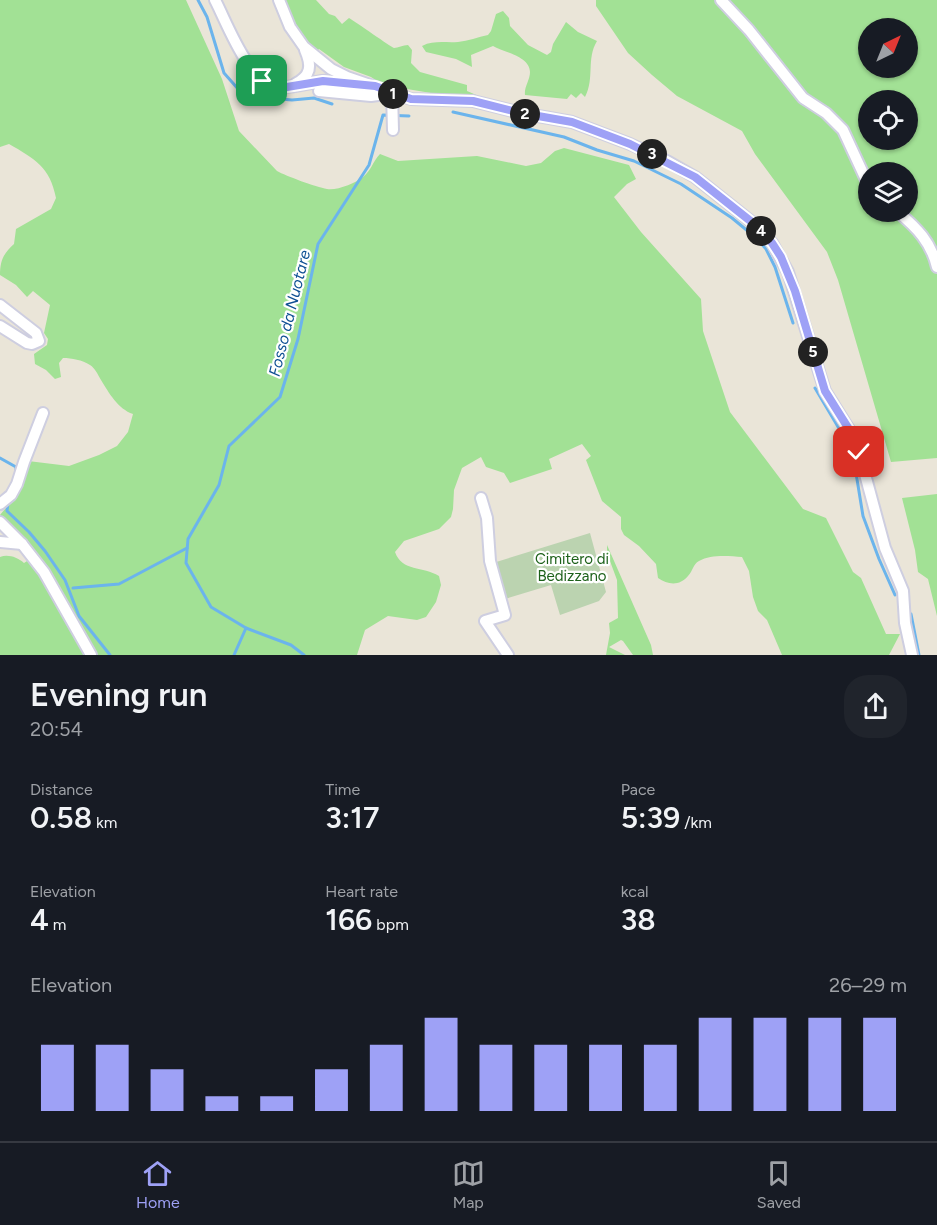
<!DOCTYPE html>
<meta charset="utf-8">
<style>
:root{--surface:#171b24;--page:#20242c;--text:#f1f3f6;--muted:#9ea1a6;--line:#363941;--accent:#9ea1f6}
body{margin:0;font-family:Figtree,sans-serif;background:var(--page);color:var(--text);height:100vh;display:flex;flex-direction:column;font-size:22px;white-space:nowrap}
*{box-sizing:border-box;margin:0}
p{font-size:20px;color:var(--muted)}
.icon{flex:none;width:33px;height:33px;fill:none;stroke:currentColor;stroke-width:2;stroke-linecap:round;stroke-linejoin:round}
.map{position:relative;height:655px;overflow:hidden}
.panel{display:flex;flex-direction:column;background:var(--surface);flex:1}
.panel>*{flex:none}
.needle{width:39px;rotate:43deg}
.controls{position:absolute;left:858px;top:18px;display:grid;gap:12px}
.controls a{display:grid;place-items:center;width:60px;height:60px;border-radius:50%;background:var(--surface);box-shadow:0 2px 4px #0004;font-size:30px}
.pin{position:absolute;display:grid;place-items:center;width:51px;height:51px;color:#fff;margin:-26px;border-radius:12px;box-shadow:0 3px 9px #0006}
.km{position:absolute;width:30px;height:30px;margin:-15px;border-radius:50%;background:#222;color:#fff;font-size:16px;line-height:30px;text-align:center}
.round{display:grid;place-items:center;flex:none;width:63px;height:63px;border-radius:24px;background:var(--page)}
.overview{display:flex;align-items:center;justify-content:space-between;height:102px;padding:0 30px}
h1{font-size:33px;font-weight:600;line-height:45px}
.figures{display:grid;grid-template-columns:repeat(3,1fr);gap:9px;height:102px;padding:6px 30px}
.figures div{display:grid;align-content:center}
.figures b{font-size:30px;font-weight:600}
.figures small{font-size:16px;font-weight:400}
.figures p{font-size:16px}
.chart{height:168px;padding:12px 30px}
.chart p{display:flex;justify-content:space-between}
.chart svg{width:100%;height:108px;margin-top:6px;stroke:var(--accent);stroke-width:6}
.menu{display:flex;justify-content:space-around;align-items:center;height:84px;border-top:2px solid var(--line);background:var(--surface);font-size:16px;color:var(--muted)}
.menu a{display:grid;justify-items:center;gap:3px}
.menu .on{color:var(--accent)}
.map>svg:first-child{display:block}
</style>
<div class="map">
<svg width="937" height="655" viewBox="0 0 937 655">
<rect width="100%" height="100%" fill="#eae5d8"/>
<g fill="#a2e195" fill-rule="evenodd">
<path d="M0 0H186L222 79 239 131 277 171C286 176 316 187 327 189 336 191 356 183 363 177 371 171 373 161 380 154L398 161 477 156 526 166 541 163 555 151 564 148 629 165 636 179 627 184 614 197 641 232 701 299 703 331 730 412 803 509 826 518 853 572 861 578 886 634H900L889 655H782L767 620 758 611 753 597 749 571 742 557C729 556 711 554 699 561 693 564 693 571 688 576 680 586 668 585 658 578L656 564 639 546 624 535 621 529V517L602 501 586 460 591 456 582 444 549 459 552 469 510 483 504 473 486 467 481 457 462 468 454 490 453 509 451 517 439 529 404 541 395 552C402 572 423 566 439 576L441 585 436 602 426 617 417 620 388 616 365 630 357 655H0V557C8 554 17 557 24 563L38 554 0 515 14 498 28 461 69 466 99 455 117 446 128 432 133 414C118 409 109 393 101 380 98 375 95 368 90 365 82 360 72 358 63 358L59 363 61 377 55 379 46 370 35 364 34 354 47 345 48 339 44 333 50 305 33 291 27 297 16 285 0 275C0 260 4 253 14 244L16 229 51 209 56 198C50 167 35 159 9 144L0 147Z"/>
<path d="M283 0H316L329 14 335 16 342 24 349 18C356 22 391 47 394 48 398 48 403 45 408 45L412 50 411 63 420 72 467 85V91L481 97 437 94 383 85 371 77 344 67 319 49 316 52C300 37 292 21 283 0Z"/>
<path d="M596 0H937V458L891 462 838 280 827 252 755 154 742 131 677 96 652 75 628 53 596 6ZM868 28H908V68H868ZM868 100H908V140H868ZM868 172H908V212H868Z"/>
<path d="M503 11 509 18 510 26 528 45 547 55 551 52 553 44 566 22 578 32 597 41C586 59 595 78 585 97L581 93 576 98 571 94 567 99 525 95C524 87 530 80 530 72 530 56 503 52 493 46L471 55 472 67 456 59 426 52 422 46C434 40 445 43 458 42 468 41 478 37 488 35L491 31 496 14Z"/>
<path d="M937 494V616L928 579 918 572 915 550 902 498Z"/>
<path d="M607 545 651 645 653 655H633L623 641 621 640 609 647 625 655H606L610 633 609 623 618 618 617 580 607 553Z"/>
</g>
<path fill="#bbd3b0" d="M590 533 606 592 599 601 560 615 551 585 505 599 493 563Z"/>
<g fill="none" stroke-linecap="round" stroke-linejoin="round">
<g stroke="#6bb4ec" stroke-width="3">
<path d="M198 0 207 17 224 73 239 90 257 97 292 100 314 98 332 104"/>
<path d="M453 112 564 137 597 150 634 161 681 184 732 218 755 237 766 249 775 267 793 323"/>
<path d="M815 388 847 442 855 467 863 516 879 559 895 595"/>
<path d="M0 458 16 467V475"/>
<path d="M8 503 7 511 29 532 45 551 65 580 79 616 110 655"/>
<path d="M73 588 119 584 187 548"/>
<path d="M911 614 919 655"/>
<path d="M234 655 246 628"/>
<path d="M304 655 291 645 246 628 211 607 186 563 188 539 219 485 229 446 280 397 298 339 318 244 369 165 383 115 409 116"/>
</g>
<g stroke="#cecee0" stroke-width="14">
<g id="minor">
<path d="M215 0C228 25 249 85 280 87 294 88 308 83 322 81 333 80 344 83 355 84"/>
<path d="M279 0 290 27 304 47 331 69 347 77 411 99 473 101 521 113 572 122 630 144 667 161 695 177 758 227 772 243 788 272 825 391 852 434 859 452 885 548 903 591 905 623 912 655"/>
<path d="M721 0 749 30 803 98 826 113 843 130 868 184"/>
<path d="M295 84C311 76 312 66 305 50"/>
<path d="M319 91 371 96 392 93 393 130"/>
<path d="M898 212C917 228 931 242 937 267"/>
<path d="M0 305 36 333 39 341 32 344 27 343 0 326"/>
<path d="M481 498 487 518 490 561 505 615 485 621 508 655"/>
<path d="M0 504 11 495 17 484 24 462 43 413"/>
<path d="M0 522 22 544 44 572 91 655"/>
<path d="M0 542 22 544"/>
</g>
</g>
<use href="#minor" stroke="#fff" stroke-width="10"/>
</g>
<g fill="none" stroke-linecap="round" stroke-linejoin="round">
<g stroke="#fff" stroke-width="12">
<path id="route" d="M262 81 281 88 323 81 375 86 411 99 473 101 521 113 572 122 630 144 695 177 758 227 772 243 781 257 795 291 825 391 852 434 859 452"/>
</g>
<use href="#route" stroke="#9ea1f6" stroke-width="8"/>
</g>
<g text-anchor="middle" stroke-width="4.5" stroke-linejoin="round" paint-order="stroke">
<g font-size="15" fill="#1d611a" stroke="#fff">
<text x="572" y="564">Cimitero di<tspan x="572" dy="17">Bedizzano</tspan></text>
</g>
<g font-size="16" font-style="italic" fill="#0f5093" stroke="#fff">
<text transform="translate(289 313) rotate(-76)" y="6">Fosso da Nuotare</text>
</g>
</g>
</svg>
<div class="controls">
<a><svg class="needle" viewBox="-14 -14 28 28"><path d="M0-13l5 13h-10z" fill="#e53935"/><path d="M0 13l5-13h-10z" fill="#9ea1a6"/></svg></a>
<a><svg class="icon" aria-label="locate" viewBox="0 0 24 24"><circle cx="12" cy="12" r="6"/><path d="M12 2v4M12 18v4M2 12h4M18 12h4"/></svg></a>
<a><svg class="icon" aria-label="layers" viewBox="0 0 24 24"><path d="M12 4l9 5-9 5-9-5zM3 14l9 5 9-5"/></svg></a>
</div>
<div class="pin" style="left:262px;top:81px;background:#1e9e55"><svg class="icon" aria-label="arrive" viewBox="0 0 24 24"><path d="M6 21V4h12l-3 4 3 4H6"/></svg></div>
<div class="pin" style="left:859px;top:452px;background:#d93025"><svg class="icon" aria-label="check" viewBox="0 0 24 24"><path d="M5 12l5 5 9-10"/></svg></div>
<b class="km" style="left:393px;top:94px">1</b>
<b class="km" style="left:525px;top:114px">2</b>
<b class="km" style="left:652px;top:154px">3</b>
<b class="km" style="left:761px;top:231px">4</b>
<b class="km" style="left:813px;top:352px">5</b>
</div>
<section class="panel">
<div class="overview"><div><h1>Evening run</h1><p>20:54</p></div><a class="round"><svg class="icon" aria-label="share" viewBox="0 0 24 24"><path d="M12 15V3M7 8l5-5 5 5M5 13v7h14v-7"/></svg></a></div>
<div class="figures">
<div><p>Distance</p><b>0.58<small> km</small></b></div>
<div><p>Time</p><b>3:17</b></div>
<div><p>Pace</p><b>5:39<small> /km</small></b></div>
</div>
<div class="figures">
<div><p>Elevation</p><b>4<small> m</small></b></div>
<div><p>Heart rate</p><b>166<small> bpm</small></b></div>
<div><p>kcal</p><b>38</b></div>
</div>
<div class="chart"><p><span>Elevation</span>26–29 m</p>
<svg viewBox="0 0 160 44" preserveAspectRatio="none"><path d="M5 44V17M15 44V17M25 44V27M35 44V38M45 44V38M55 44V27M65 44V17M75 44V6M85 44V17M95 44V17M105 44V17M115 44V17M125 44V6M135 44V6M145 44V6M155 44V6"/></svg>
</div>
</section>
<nav class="menu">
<a class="on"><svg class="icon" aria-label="home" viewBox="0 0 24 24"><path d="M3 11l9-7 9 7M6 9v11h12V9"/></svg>Home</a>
<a><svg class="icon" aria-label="map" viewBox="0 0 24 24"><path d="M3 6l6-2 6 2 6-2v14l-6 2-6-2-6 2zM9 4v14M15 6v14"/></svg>Map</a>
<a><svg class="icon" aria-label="saved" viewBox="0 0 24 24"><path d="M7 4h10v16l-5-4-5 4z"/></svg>Saved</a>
</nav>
